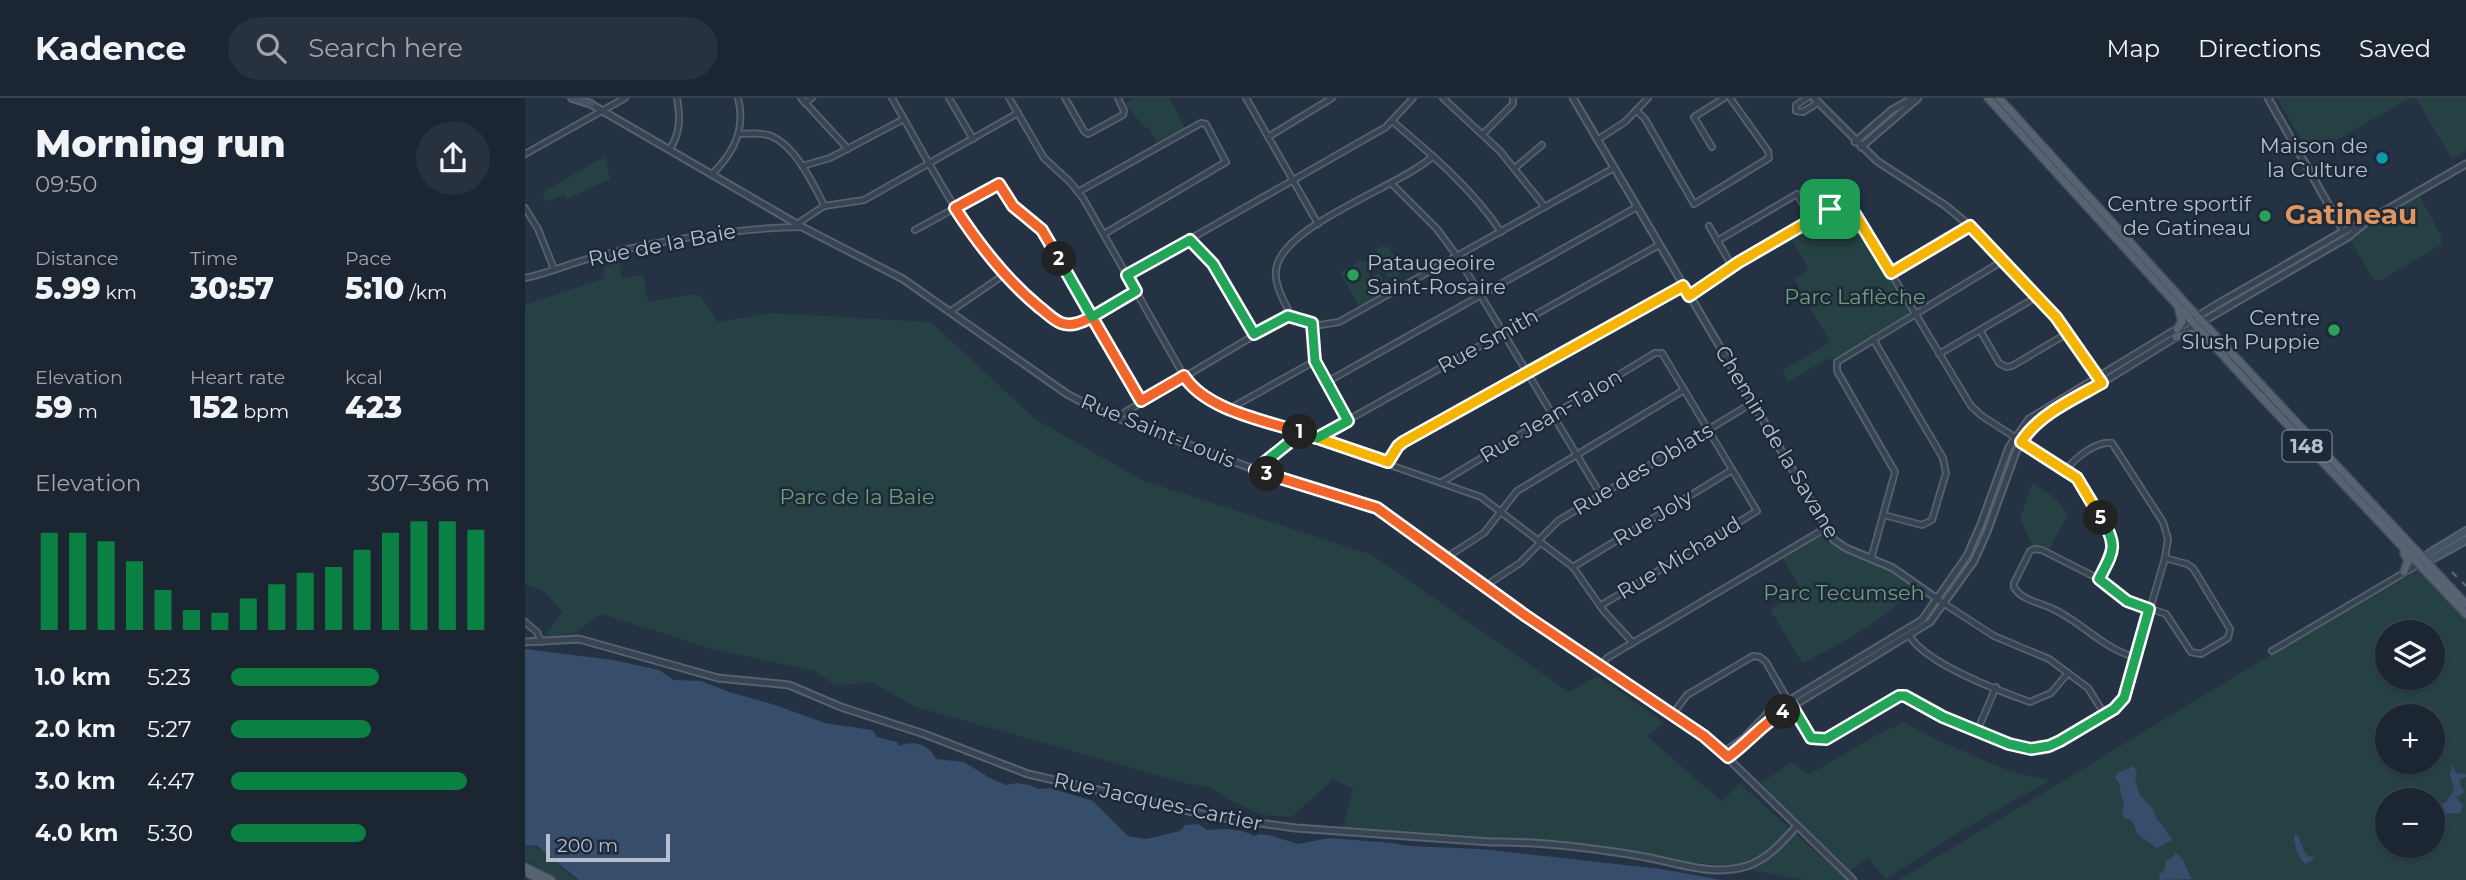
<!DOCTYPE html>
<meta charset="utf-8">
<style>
:root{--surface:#1b2632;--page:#28323e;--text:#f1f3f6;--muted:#a0a5ac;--line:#39434d;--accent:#0b8043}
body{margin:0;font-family:Montserrat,sans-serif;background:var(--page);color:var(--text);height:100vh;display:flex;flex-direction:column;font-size:26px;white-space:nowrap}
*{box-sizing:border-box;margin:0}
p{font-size:23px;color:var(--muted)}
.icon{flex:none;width:38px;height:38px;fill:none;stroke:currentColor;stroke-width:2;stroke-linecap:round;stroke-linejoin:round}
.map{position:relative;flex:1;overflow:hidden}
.panel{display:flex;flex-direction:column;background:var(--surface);width:525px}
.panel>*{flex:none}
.fabs{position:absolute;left:1850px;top:522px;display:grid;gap:14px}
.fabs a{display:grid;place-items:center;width:70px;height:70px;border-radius:50%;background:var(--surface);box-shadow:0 2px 5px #0004,0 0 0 2px var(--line);font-size:35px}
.scale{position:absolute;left:21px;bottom:18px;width:124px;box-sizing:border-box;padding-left:7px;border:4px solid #b6bfcd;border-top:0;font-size:19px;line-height:24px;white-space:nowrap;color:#b6bfcd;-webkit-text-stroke:5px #1d2938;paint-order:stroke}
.pin{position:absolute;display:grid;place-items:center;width:60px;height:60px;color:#fff;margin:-30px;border-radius:14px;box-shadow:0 4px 10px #0006}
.km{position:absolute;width:35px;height:35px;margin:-18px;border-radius:50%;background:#222;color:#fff;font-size:19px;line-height:35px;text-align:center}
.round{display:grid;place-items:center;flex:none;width:74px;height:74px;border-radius:37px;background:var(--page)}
.headline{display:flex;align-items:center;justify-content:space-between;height:119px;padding:0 35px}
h1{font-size:38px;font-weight:800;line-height:52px}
.stats{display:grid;grid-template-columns:repeat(3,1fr);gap:10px;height:119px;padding:7px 35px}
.stats div{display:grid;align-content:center}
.stats b{font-size:30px;font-weight:800}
.stats small{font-size:19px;font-weight:400}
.stats p{font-size:19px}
.chart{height:196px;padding:14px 35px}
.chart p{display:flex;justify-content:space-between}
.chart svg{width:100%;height:126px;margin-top:7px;stroke:var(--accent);stroke-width:6}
ul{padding:0 35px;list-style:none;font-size:23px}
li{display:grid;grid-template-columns:112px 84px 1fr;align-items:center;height:52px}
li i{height:18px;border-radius:9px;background:var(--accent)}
header{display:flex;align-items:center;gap:42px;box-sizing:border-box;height:98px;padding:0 35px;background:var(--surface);border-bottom:2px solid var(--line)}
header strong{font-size:33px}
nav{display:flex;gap:38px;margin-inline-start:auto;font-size:24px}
.search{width:490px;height:63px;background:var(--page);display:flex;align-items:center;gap:18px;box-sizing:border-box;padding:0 24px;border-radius:38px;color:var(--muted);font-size:26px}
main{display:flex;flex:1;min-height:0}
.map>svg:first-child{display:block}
</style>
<header>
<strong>Kadence</strong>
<div class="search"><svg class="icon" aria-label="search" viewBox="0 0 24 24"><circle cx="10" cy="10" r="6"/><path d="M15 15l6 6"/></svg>Search here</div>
<nav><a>Map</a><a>Directions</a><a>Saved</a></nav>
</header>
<main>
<section class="panel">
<div class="headline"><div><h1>Morning run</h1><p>09:50</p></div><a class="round"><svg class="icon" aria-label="share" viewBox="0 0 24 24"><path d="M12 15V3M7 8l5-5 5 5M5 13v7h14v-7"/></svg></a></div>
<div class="stats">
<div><p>Distance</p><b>5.99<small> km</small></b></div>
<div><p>Time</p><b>30:57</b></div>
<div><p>Pace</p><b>5:10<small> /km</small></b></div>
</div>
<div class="stats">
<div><p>Elevation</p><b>59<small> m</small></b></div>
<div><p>Heart rate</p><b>152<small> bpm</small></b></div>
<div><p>kcal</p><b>423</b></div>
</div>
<div class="chart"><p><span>Elevation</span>307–366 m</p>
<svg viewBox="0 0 160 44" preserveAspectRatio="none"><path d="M5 44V10M15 44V10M25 44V13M35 44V20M45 44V30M55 44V37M65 44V38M75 44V33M85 44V28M95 44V24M105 44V22M115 44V16M125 44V10M135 44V6M145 44V6M155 44V9"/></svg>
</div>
<ul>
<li><b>1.0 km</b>5:23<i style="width:57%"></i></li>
<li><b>2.0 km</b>5:27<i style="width:54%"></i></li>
<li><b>3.0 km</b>4:47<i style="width:91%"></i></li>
<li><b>4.0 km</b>5:30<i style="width:52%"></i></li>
</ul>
</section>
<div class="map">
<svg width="1941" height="782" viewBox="0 0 1941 782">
<rect width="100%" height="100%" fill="#243243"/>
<g fill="#264144" fill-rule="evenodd">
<path d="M610 0H644L662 33 634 49 624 29 620 30 604 10 599 13 597 8Z"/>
<path d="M1752 0H1885L1785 57Z"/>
<path d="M1891 0H1941V53L1927 61Z"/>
<path d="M80 58 85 81 42 101 39 96 22 104 17 95Z"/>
<path d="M1892 93 1916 138V147L1857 182H1849L1823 139 1844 122Z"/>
<path d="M1310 108 1327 113 1390 216C1362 233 1334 250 1303 262L1302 261 1263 284 1257 273 1305 244 1269 181 1284 172 1263 135Z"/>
<path d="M857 148 864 149 877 171 873 180 863 179 851 158 852 152Z"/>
<path d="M93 157 97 180 118 177 123 204 170 196 176 198 193 224 246 215 406 224 510 321 617 382 847 457 1044 594 1072 578 1140 625 1122 638 1197 704 1214 685 1322 782H1280L1195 767 1147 763 1110 755 1000 741H963L818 731 828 691 808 681 767 719 737 717 703 701 685 689 660 685 391 609 348 585 310 587 290 573 187 551 76 516 50 535 19 538 38 514 20 494 0 486V207L80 180 77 160Z"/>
<path d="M835 163H842L845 180 854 175 861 188 853 192 857 200 836 212 815 175Z"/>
<path d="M1507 385 1529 399 1543 416 1523 454 1509 451 1495 421Z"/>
<path d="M1301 430 1309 442 1390 485C1364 523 1317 543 1278 566L1245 512 1276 492 1256 457Z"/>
<path d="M1896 471 1941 516V782H1374L1815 515ZM1862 534H1908V579H1862ZM1862 618H1908V663H1862ZM1862 702H1908V747H1862Z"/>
<path d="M1379 624 1412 642 1487 674 1525 682 1434 734 1361 781 1343 760 1325 773 1235 686 1267 664 1283 677 1350 638Z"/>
<path d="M0 747C23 750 35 769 52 782H31L6 764 0 763Z"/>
</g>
<g fill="#374d6c">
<path d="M0 551 88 562 134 572 149 582 176 583 204 594 247 606 300 625 347 632 352 639 372 644 374 648C390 642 403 646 411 661L439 664 465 680 481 687 492 685 505 687 513 691 525 690 568 703 603 738 621 741 655 733 660 727 674 726 682 732C693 731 719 730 728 738L736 736 747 738 773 746 804 740 868 745 884 748 956 751 1136 771 1197 782H54L12 748 0 747Z"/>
<path d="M1923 666 1927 667 1932 675 1941 676V679L1935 681 1934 684 1939 694 1931 700 1938 706 1936 715H1923L1916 722 1910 715 1908 708 1909 705 1913 708 1921 704 1929 692 1925 676 1927 669Z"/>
<path d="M1609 668 1612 676 1610 682 1615 697 1628 711 1632 722 1637 726 1647 742 1632 750 1612 736 1608 724 1597 718 1599 706 1594 690 1596 687 1590 680 1593 675Z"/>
<path d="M1772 736 1781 757 1789 759 1788 762 1780 766C1773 761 1769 745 1769 737Z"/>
<path d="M1651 755 1656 759 1667 781 1635 782 1634 777 1640 771 1641 762 1646 761Z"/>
</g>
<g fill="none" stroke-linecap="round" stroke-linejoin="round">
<g stroke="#576270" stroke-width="8">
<g id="minor">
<path d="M276 0 323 51"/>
<path d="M367 0C410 74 446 153 513 208 521 215 530 224 540 226 560 229 593 204 611 193"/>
<path d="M424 0 448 41"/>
<path d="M484 0 519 60 545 84 558 100 659 278C671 296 686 303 706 311L956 399 1048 469 1078 512 1108 545"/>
<path d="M540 0 559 33 563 36 598 17 599 13 593 0"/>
<path d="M721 0 793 126"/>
<path d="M918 0 975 53 1020 109"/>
<path d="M1282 0 1271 7V13L1278 14 1294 4"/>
<path d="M280 5 287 0"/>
<path d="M1112 13 1120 21 1169 106 1244 60 1243 53 1205 0"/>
<path d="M867 23C907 57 947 90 976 134"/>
<path d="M214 36C224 36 236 34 246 38 271 48 288 86 299 107"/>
<path d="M958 36 988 6V0"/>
<path d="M743 39 807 0"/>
<path d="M1072 42 1100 24 1123 0"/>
<path d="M1187 49 1169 19 1199 0"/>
<path d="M145 51C156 34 155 18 152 0"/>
<path d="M0 56 100 0"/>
<path d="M277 68 305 60 379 21"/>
<path d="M990 70 1017 47"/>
<path d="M187 76C209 55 221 31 213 0"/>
<path d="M866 85 912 131 932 158 1076 397"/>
<path d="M553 94 676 25 681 26 701 64 579 136"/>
<path d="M0 110 13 131 29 171"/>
<path d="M272 126 299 108 339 102 493 15"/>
<path d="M1184 128 1207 168"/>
<path d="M390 132 474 86 488 109 517 132 616 303"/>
<path d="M665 142 688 166 729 236"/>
<path d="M1192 143 1272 96 1287 121"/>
<path d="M1366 175 1445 128"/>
<path d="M602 177 861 29 888 0"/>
<path d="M0 180C25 175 48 164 73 158 136 142 212 130 277 129"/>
<path d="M1164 198 1214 164 1305 111C1318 105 1327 111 1334 122L1446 308 1457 318 1541 372 1556 386 1588 441 1587 456 1574 481"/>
<path d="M426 213 480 176"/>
<path d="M766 218C760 204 749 188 751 172 756 127 875 89 908 58"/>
<path d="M787 225 790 263 823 322"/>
<path d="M1455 232 1474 265 1481 269 1487 268 1543 235"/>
<path d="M1348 241 1418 360 1421 375 1407 422 1397 427 1359 417"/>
<path d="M1414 256 1513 198"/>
<path d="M802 284 1112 109"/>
<path d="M706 310 790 263"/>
<path d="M592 319 760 219 766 218 795 227 814 224 1089 70"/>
<path d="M793 339 1134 147"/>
<path d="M864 364 873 348 878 344 1158 188"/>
<path d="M730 372 776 335"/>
<path d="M917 384 1130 255H1137L1232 413 1075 508"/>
<path d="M1014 442 1033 423 1227 305"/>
<path d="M922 459 959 435 992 393 1159 292"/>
<path d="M1346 461 1370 374 1312 273V264L1479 162"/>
<path d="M1048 469 1207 372"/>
<path d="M960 488 995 465 1016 444"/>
<path d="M1418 505 1469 538 1524 561 1563 590 1580 617"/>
<path d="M0 524 12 534 16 544"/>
<path d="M1384 537C1400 565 1474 593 1505 604L1526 595 1543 575"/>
<path d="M1747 553 1894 466"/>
<path d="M1610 559C1578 551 1556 523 1526 510 1513 504 1496 502 1489 489V485L1505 453 1509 451 1517 452 1574 481 1602 503 1641 516 1666 554 1676 556 1703 540 1705 531 1668 470 1662 466 1640 460"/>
<path d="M1076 568 1082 560 1301 430"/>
<path d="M1267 608 1286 640 1301 641 1374 598H1380L1423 621 1484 646 1506 651 1529 646 1593 609 1599 600 1640 460 1643 441 1638 424 1587 345C1571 343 1550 360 1541 372"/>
<path d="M1147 617 1162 597 1228 558 1235 559 1241 564 1263 602"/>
<path d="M1453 631 1471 589"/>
</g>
</g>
<g stroke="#576270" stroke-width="9">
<g id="tertiary">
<path d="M1048 0 1309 442 1321 450 1368 470 1418 505"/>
<path d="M1289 0 1352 63 1421 108 1452 134 1531 219 1573 280"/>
<path d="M1743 0 1819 134"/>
<path d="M64 5 277 129 378 181 542 296 574 313 747 378 856 412 1001 518 1181 639 1328 782"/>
<path d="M1330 44 1367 12 1388 0"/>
<path d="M1336 49 1393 0"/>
<path d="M0 544 54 541 193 580 264 587 316 609 399 636 503 676 690 719 771 730 965 744C1015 743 1066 750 1115 758 1149 764 1187 779 1222 768 1243 761 1257 744 1272 728"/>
<path d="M1198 655 1218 641 1242 616 1397 522 1442 458 1456 426 1484 349 1504 321 1691 207 1819 133 1844 122 1941 66"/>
<path d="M1203 659 1248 620 1405 524 1449 463 1462 434 1491 354 1504 333 1512 325 1651 239 1823 139 1839 126"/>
</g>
</g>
<g stroke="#576270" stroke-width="10">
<g id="secondary">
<path d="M47 0 66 6"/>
<path d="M1900 465 1941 442"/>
<path d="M1894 466 1905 455 1941 433"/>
</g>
</g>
<g stroke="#424d5c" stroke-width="10">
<g id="primary">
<path d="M1463 0 1725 287 1941 516"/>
<path d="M1474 0 1673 219 1941 506"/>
<path d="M1652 231 1657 224 1654 212"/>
<path d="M1651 239 1667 235 1677 239"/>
<path d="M1879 474 1883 463 1879 455"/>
<path d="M0 769 26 782"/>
<path d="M4 776 17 782"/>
</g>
</g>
<use href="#minor" stroke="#394453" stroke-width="4.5"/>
<use href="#tertiary" stroke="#394453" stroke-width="5"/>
<use href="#secondary" stroke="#465366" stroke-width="6"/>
<use href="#primary" stroke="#576373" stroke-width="7"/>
<path stroke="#5a687a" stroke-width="2" stroke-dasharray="7 7" stroke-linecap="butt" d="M1927 474 1941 488"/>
</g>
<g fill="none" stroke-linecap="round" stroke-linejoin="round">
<g stroke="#fff" stroke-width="14">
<path id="split-1" d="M775 334 863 364 873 348 878 344 1158 188 1164 198 1214 164 1305 111"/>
</g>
<g stroke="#fff" stroke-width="14">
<path id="split-2" d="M534 161 517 132 488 108 474 86 430 110C454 147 480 181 514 209 521 214 528 222 536 225 547 229 557 224 567 219L616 303 659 278C681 312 738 322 775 334"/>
</g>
<g stroke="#fff" stroke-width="14">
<path id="split-3" d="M534 161 567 219 611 193 602 177 665 142 688 166 729 236 763 218 787 225 790 263 823 323 792 340 776 335 730 372 742 376"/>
</g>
<g stroke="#fff" stroke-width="14">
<path id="split-4" d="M742 376 852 410 1001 518 1179 638 1203 659C1223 645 1237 626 1258 614"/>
</g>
<g stroke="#fff" stroke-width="14">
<path id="split-5" d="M1258 614 1267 608 1286 640 1301 641 1374 598H1380L1418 619 1484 646 1506 651 1524 648 1535 643 1589 611 1599 600 1624 511 1602 503 1574 481C1588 454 1594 448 1576 420"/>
</g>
<g stroke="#fff" stroke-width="14">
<path id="split-6" d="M1305 111 1317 108 1330 116 1366 175 1445 128 1531 219 1577 285C1549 301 1514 316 1496 344L1552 380 1576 420"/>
</g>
<use href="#split-1" stroke="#f5b400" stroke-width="9"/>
<use href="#split-2" stroke="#f0652b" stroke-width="9"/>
<use href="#split-3" stroke="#22a559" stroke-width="9"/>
<use href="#split-4" stroke="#f0652b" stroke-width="9"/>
<use href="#split-5" stroke="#22a559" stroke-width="9"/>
<use href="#split-6" stroke="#f5b400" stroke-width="9"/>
</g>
<circle fill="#0f9aa8" stroke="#1d2938" stroke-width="2.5" cx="1857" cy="60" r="7"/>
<g fill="#2e9e5b" stroke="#1d2938" stroke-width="2.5">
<circle cx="1740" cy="118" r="7"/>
<circle cx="828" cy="177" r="7"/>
<circle cx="1809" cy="232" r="7"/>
</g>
<g text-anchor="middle" stroke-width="5" stroke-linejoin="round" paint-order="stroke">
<rect fill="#1d2938" stroke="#8892a0" stroke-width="2" x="1757.5" y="332.5" width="49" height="31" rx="5"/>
<g font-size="19" font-weight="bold" fill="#b6bfcd">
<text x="1782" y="355">148</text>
</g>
<g font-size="21" fill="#b6bfcd" stroke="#1d2938" text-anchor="end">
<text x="1843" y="55">Maison de<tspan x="1843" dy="24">la Culture</tspan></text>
<text x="1726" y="113">Centre sportif<tspan x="1726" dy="24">de Gatineau</tspan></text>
<text x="842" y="172" text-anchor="start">Pataugeoire<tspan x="842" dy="24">Saint-Rosaire</tspan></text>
<text x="1795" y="227">Centre<tspan x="1795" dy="24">Slush Puppie</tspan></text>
</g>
<g font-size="21" fill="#b6bfcd" stroke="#1d2938">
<text transform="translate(137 147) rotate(-11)" y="7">Rue de la Baie</text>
<text transform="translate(963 243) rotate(-29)" y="7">Rue Smith</text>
<text transform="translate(1026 318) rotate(-31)" y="7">Rue Jean-Talon</text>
<text transform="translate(633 333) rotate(22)" y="7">Rue Saint-Louis</text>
<text transform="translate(1252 344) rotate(59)" y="7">Chemin de la Savane</text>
<text transform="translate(1118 371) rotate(-31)" y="7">Rue des Oblats</text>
<text transform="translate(1128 420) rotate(-31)" y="7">Rue Joly</text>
<text transform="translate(1154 460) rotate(-31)" y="7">Rue Michaud</text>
<text transform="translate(633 704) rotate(12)" y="7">Rue Jacques-Cartier</text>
</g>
<g font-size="21" fill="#6b9f76" stroke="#1d2938">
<text x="1330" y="206">Parc Laflèche</text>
<text x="332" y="406">Parc de la Baie</text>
<text x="1319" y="502">Parc Tecumseh</text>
</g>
<g font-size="28" font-weight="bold" fill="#de9560" stroke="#1d2938">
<text x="1826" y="126">Gatineau</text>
</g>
</g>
</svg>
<div class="fabs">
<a><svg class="icon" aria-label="layers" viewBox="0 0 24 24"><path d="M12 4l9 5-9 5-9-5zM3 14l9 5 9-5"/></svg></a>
<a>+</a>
<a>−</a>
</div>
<div class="scale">200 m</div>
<div class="pin" style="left:1305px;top:111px;background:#1e9e55"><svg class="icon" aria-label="arrive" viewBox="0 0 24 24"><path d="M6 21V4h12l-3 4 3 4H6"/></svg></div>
<b class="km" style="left:775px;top:334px">1</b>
<b class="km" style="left:534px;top:161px">2</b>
<b class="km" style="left:742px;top:376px">3</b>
<b class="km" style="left:1258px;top:614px">4</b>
<b class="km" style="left:1576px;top:420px">5</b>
</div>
</main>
